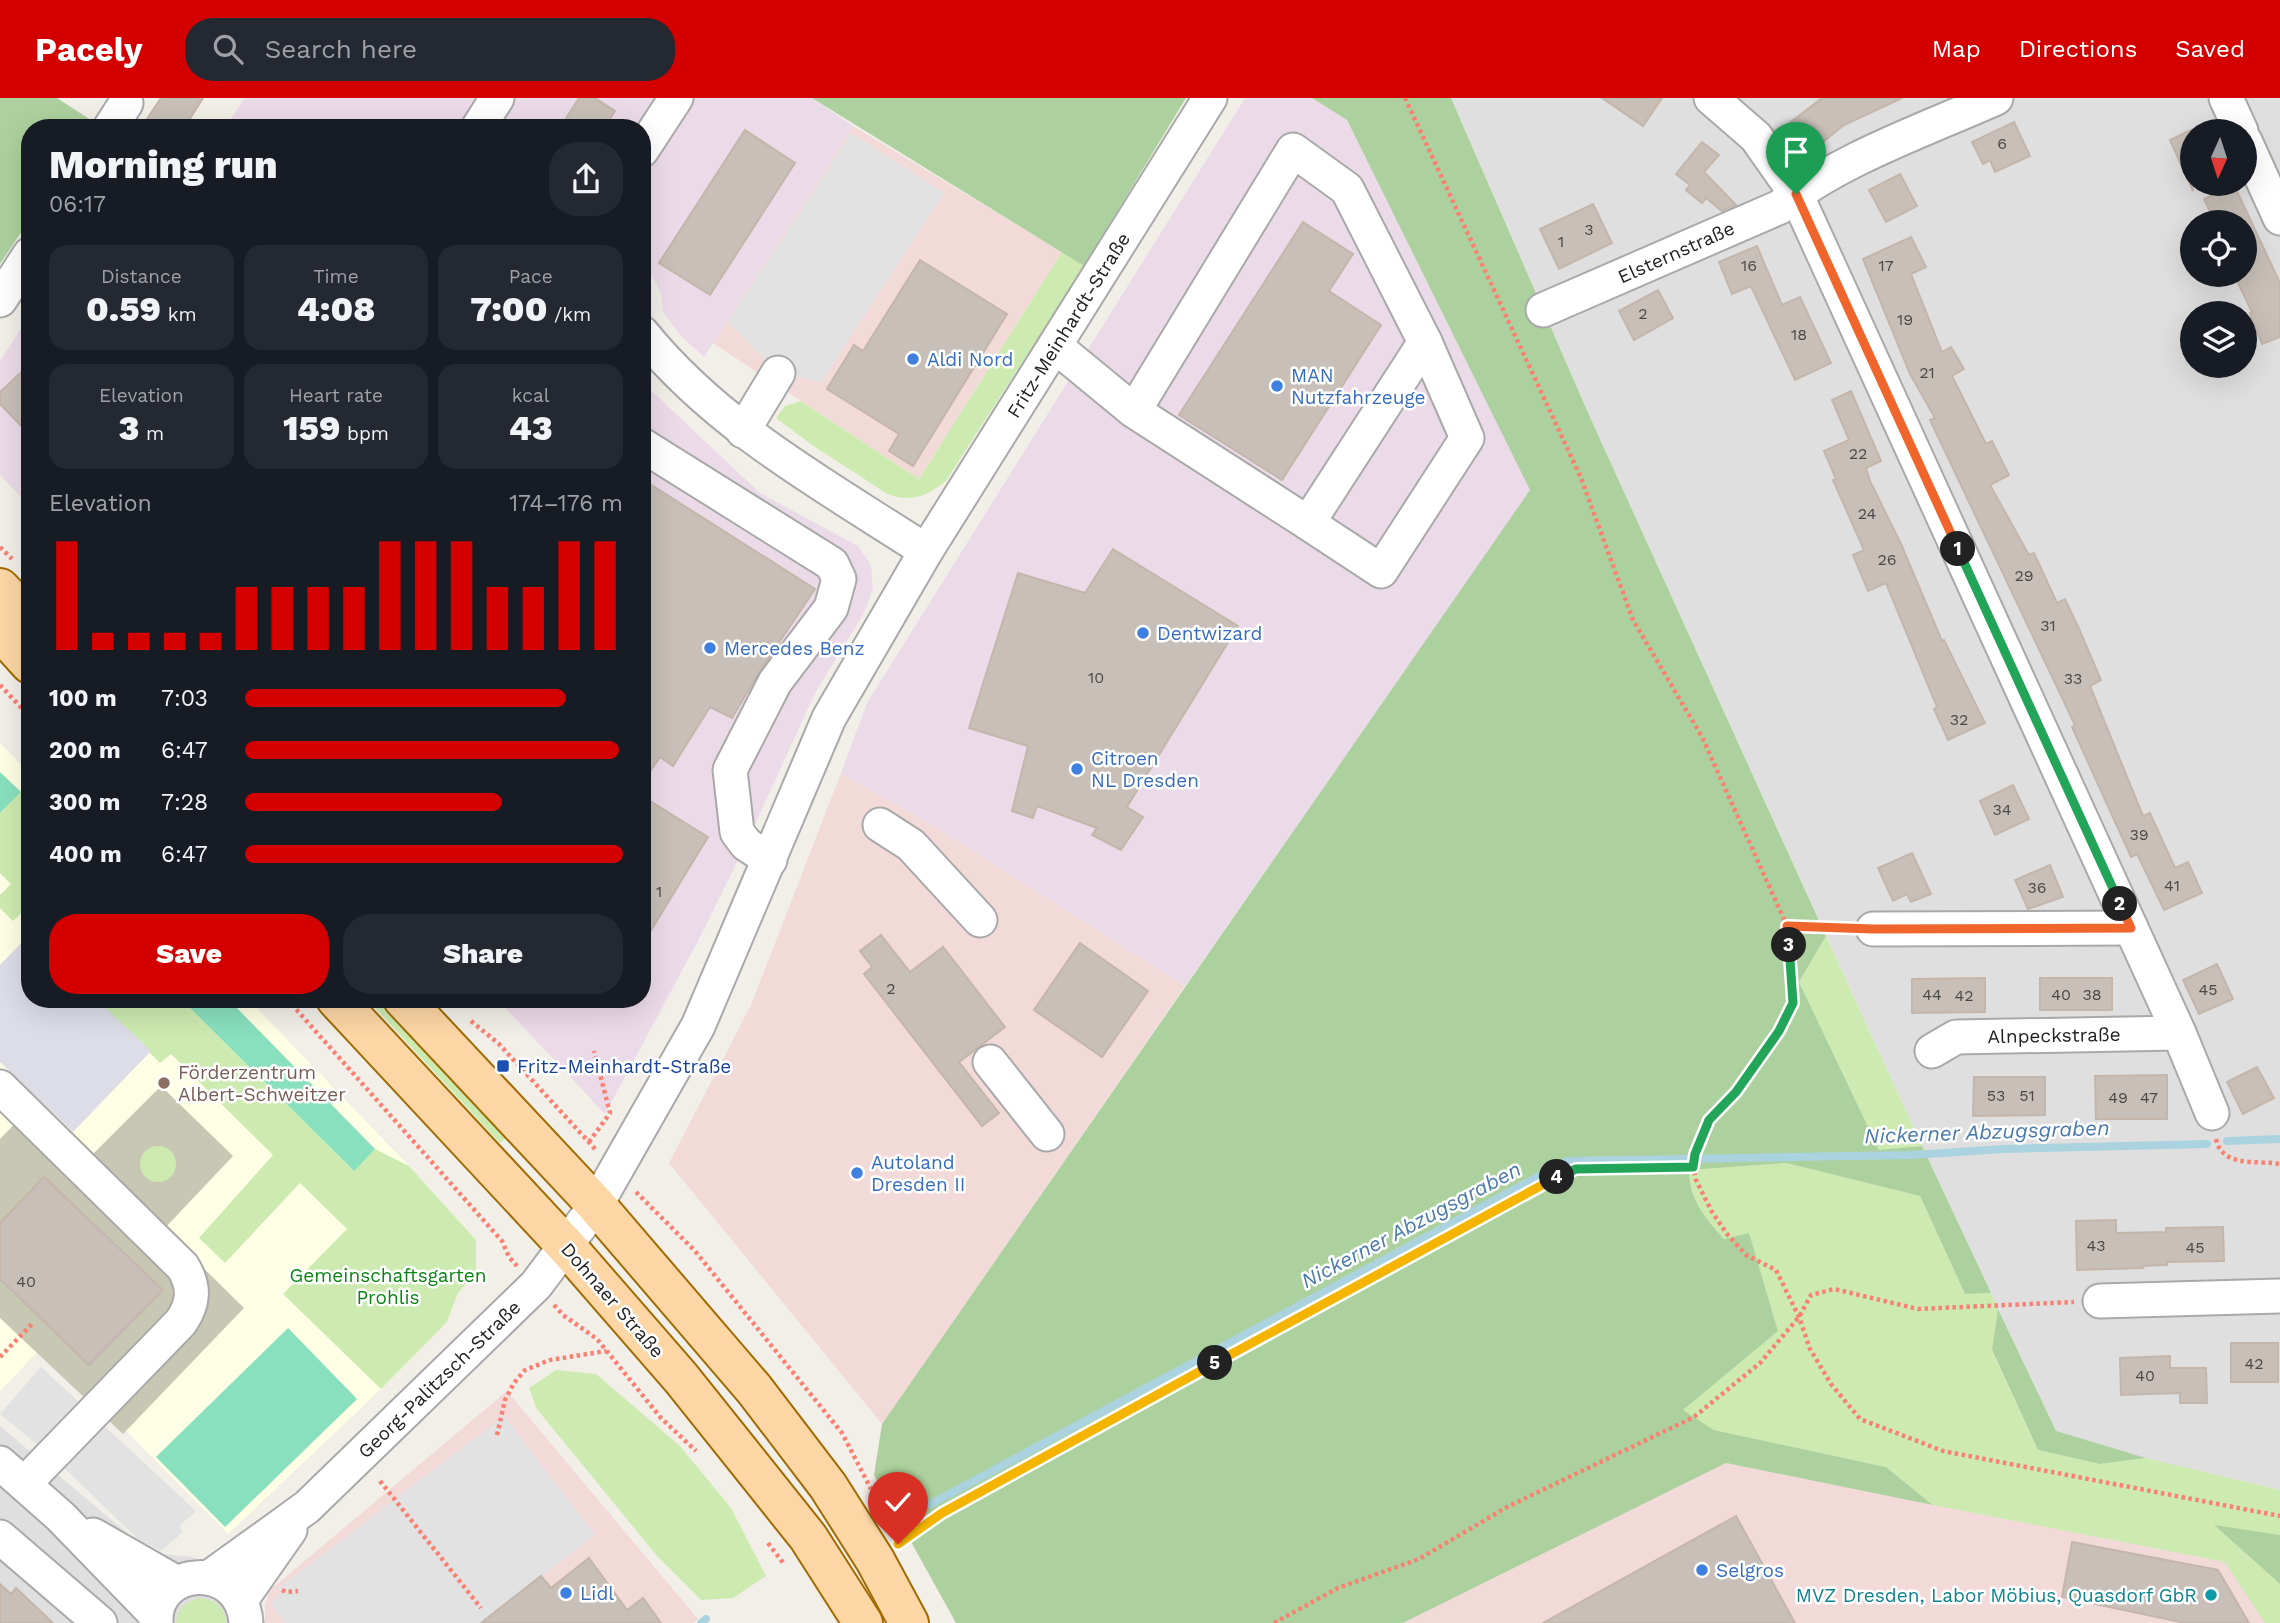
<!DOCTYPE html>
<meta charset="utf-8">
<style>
:root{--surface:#171b24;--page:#242831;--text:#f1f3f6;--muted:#9ea1a6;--accent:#d40000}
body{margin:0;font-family:"Work Sans",sans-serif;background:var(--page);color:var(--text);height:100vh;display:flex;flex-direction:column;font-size:26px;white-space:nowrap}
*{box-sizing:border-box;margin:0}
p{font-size:23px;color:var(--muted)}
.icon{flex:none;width:38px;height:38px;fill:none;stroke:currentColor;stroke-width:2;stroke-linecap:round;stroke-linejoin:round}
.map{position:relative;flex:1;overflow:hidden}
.drawer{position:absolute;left:21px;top:21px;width:630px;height:889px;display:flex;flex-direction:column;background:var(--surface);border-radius:28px;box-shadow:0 7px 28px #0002}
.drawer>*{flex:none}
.needle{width:46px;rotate:183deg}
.tools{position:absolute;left:2180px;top:21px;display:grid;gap:14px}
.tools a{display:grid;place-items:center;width:77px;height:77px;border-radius:50%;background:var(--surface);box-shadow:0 7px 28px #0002;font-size:35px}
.pin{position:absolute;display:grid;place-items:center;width:60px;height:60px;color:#fff;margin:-72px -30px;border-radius:50% 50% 50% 0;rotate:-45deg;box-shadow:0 0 7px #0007}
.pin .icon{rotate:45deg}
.km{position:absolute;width:35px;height:35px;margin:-18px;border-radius:50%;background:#222;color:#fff;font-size:19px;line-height:35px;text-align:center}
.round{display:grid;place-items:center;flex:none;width:74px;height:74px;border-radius:28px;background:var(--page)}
.summary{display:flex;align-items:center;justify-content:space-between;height:119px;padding:0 28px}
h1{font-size:38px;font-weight:800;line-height:52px}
.stats{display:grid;grid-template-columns:repeat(3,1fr);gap:10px;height:119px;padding:7px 28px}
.stats div{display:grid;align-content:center;border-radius:18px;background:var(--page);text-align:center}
.stats b{font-size:35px;font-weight:800}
.stats small{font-size:19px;font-weight:400}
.stats p{font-size:19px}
.chart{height:196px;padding:14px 28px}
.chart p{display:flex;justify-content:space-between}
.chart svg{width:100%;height:126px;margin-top:7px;stroke:var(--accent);stroke-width:6}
.action{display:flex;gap:14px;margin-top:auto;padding:14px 28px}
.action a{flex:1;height:80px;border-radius:28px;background:var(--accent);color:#fff;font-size:28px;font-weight:800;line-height:80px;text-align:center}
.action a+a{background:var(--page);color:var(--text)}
ul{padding:0 28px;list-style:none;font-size:23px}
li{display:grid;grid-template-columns:112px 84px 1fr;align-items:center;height:52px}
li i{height:18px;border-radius:9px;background:var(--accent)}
header{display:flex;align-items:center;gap:42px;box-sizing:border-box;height:98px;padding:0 35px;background:var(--accent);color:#fff}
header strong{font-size:33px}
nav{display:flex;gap:38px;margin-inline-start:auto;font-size:24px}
.search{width:490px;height:63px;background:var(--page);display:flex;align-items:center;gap:18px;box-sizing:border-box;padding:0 24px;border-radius:28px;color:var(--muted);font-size:26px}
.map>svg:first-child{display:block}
</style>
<header>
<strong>Pacely</strong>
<div class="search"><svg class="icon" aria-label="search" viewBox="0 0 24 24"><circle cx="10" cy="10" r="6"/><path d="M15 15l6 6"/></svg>Search here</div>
<nav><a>Map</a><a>Directions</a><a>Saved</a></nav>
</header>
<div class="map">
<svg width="2280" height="1525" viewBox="0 0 2280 1525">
<rect width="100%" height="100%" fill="#f2efe9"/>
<g fill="#e0dfdf" fill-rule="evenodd">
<path d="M1451 0H2280V1392L2146 1360 2056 1334 1922 1048 1589 317ZM2193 33H2245V86H2193ZM2193 124H2245V177H2193ZM2193 215H2245V268H2193Z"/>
<path d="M0 1328 139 1445 163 1456 192 1459 236 1479 265 1525H0Z"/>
</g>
<g fill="#f2dad9">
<path d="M853 28 1062 154 919 381 713 245Z"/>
<path d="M841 675 937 730 1185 888 882 1326 669 1065 751 907Z"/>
<path d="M507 1293 698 1521 693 1525H265V1506L270 1492Z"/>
<path d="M1726 1365 2225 1464 2265 1525H1403Z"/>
</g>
<g fill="#ebdbe8">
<path d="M244 0H812L853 28 704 259 680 237 663 214 661 196 653 179 642 167V30H222L232 20Z"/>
<path d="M1245 0H1312L1347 22 1531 392 1185 888 937 730 841 675 867 605Z"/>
<path d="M30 217V408L0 377V263Z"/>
<path d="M642 284 760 395 858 448 871 467 873 491 863 517 815 595 746 746 698 843 605 1016 497 901H642Z"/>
</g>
<path fill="#ffffe5" d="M0 645 30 676V901H248L409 1068 476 1142V1174L458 1195 447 1224 381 1291 228 1436 43 1248 0 1293Z"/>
<path fill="#c7c7b4" d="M161 988 233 1058 164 1131 244 1210 123 1336 0 1220V1041L36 1004 91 1058Z"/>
<g fill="#cdebb0">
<path d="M1062 154 1084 168 946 383C927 398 909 406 886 395L812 347 776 320 785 308 801 303 919 381Z"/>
<path d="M21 694 30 701V807L13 823 0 810V797L11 786 0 775V715Z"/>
<path d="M1826 838 1922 1048 1879 1053 1799 884Z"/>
<path d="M96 901H181L353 1072 375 1051 409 1068 476 1142V1174L458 1195 447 1224 381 1291 283 1196 347 1131 300 1085 225 1165 199 1140 273 1057 171 956 160 965Z"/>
<path d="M367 901H380L508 1038 500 1045Z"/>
<circle cx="158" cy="1066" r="18"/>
<path d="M1786 1065 1920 1098 1965 1196 1991 1195 1998 1211 1992 1253 2038 1352 2100 1366 2146 1360 2280 1392V1437L2215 1428 2280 1486V1525H2265L2225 1464 1933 1407 1886 1369 1714 1332 1682 1312 1778 1233 1749 1136 1724 1141C1704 1120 1691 1102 1688 1072Z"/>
<path d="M556 1272 596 1276 680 1348 731 1410 766 1478 733 1500 701 1502 657 1458 536 1310 529 1290Z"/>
<path d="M201 1500C216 1502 225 1510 226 1525H176C178 1510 186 1502 201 1500Z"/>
</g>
<g fill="#add19e">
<path d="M0 0H57L94 24 90 30H30V121L0 166Z"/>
<path d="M812 0H1186L1084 168Z"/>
<path d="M1312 0H1451L1589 317 1826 838 1799 884 1879 1052 1922 1048 1991 1195 1965 1196 1920 1098 1786 1065 1689 1072C1689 1101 1705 1120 1724 1141L1749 1135 1778 1233 1683 1312 1714 1332 1886 1369 1933 1407 1726 1365 1403 1525H956L874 1377 882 1326 1530 392 1347 22Z"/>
<path d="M1998 1211 2056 1333 2146 1360 2100 1366 2038 1352 1992 1252Z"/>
<path d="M2214 1427 2280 1437V1486Z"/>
</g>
<g fill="#88e0be">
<path d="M0 674 21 694 0 715Z"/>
<path d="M181 901H228L375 1051 354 1073Z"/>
<path d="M288 1230 357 1301 225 1429 156 1359Z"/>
</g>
<g fill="#e2e2e2">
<path d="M851 35 944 95 821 284 778 275 728 224Z"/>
<path d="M41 1269 196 1413 179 1428 183 1434 161 1453 141 1444 59 1365 0 1316Z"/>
<path d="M504 1318 595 1437 481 1525H285L270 1505 282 1495 279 1490Z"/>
</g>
<path fill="#dddde8" d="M29 837 30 901H96L151 953 73 1034 0 964V867Z"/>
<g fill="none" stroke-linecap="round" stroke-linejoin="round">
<g stroke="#aad3df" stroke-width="8">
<path d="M2227 1043 2280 1041"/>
<path d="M931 1406 1567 1063 1912 1057 2004 1051 2207 1046"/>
<path d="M701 1525 706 1521"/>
</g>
</g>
<g fill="#c7bfb8" stroke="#c4b6ab" stroke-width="2">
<path d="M161 0H203L184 30H141Z"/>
<path d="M579 0H595L615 13 604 30H560Z"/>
<path d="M1602 0H1662L1643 28Z"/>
<path d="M1822 0H1902L1844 27 1814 51 1807 43 1802 47 1787 27Z"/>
<path d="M2014 24 2030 58 1995 74 1990 62 1983 66 1972 44Z"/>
<path d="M2193 31V93L2170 42Z"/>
<path d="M745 32 795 65 710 197 659 165Z"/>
<path d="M1702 44 1719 57 1704 74 1736 107 1722 113 1706 100 1702 105 1686 92 1690 87 1676 76Z"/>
<path d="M1900 76 1917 108 1886 124 1869 92Z"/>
<path d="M2234 87 2280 185V239L2262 246 2250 215 2252 214 2234 177H2245V124H2215L2204 101Z"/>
<path d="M1593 106 1612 145 1559 171 1540 131Z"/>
<path d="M1303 124 1353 156 1329 193 1381 227 1282 382 1179 317Z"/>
<path d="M1911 139 1926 169 1911 176 1942 254 1951 249 1964 271 1952 278 1986 346 1992 343 2009 377 1990 387 2029 457 2034 455 2057 505 2065 501 2080 533 2101 582 2090 588 2143 718 2150 715 2175 770 2188 764 2202 795 2164 812 2137 756 2131 759 2111 715 2072 629 2075 627 1930 322 1935 320 1910 276 1863 161Z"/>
<path d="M1757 148 1782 207 1800 199 1831 265 1795 282 1751 188 1732 196 1719 164Z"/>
<path d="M920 162 1007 216 913 368 889 353 899 336 827 291 854 247 863 253Z"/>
<path d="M1658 192 1673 220 1634 242 1619 213Z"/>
<path d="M30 266V337L0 306V294Z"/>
<path d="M1851 293 1881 363 1866 370 1870 383 1901 446 1942 543 1944 542 1985 625 1948 642 1934 611 1937 609 1886 485 1868 493 1853 457 1864 452 1833 382 1836 381 1824 353 1849 342 1832 302Z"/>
<path d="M642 381 815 491 760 573 732 620 710 609 673 668 660 659 642 685Z"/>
<path d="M1113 451 1238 528 1127 709 1143 719 1121 752 1092 737 1097 730 1037 708 1033 720 1012 713 1028 648 969 630 1018 475 1085 495Z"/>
<path d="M2013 687 2029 721 1995 737 1980 703Z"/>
<path d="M642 698 708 739 642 847Z"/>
<path d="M1912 755 1931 796 1911 804 1907 796 1893 803 1878 770Z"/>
<path d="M2050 767 2063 799 2028 811 2015 782Z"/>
<path d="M881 837 910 874 943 849 1005 929 959 964 999 1015 982 1028 864 876 872 869 860 853Z"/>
<path d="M1080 845 1148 893 1102 959 1034 912Z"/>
<path d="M2217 866 2233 901 2199 916 2183 882Z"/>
<path d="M1985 880V914L1912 915V881Z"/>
<rect x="2040" y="880" width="72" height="32"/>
<path d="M2257 969 2274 1000 2243 1016 2227 984Z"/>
<path d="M2167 977V1021H2096L2095 978Z"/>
<path d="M1974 979H2045V1017L1973 1018Z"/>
<path d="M44 1079 163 1192 89 1267 0 1181V1125Z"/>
<path d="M2116 1122V1135L2166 1134V1130L2223 1129 2224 1163 2167 1164V1167L2142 1168 2143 1170 2077 1172 2076 1123Z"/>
<rect x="2231" y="1245" width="47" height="39"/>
<path d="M2170 1258V1270H2206L2207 1305H2180V1295L2121 1297 2120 1260Z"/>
<path d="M1736 1418 1795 1525H1543Z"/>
<path d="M2072 1444 2218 1472 2249 1525H2185L2062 1499Z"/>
<path d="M589 1460 627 1512 643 1500 661 1525H481L541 1478 551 1490Z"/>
<path d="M0 1486 11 1496 16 1490 53 1525H0Z"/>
</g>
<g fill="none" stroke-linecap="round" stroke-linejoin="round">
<g stroke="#a9a9a9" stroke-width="37">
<g id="minor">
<path d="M1711 0 1756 39 1796 96 2179 935 2212 1015"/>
<path d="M2226 0 2241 33"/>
<path d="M110 30 126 5"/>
<path d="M478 30 497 0"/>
<path d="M2245 43 2280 120"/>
<path d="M642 52 676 0"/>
<path d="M0 202 30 156"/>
<path d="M1543 212 1780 109C1837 62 1927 31 1996 0"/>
<path d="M642 235C718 329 826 388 926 453"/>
<path d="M1055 248 1134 313 1308 425 1425 244 1347 91 1293 52 1134 313"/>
<path d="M743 333 778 275"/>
<path d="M642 347 832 466 839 481 831 510 775 584 730 672 737 734 746 746 770 762"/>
<path d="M1308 425 1381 473 1467 340 1425 244"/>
<path d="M880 727 911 747 980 822"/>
<path d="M1873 831 2131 830"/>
<path d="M1932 953 1956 939 2179 935"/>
<path d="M990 964 1047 1036"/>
<path d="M0 989 183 1169C195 1189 194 1205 181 1224L24 1386"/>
<path d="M2100 1203 2280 1198"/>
<path d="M0 1365 60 1418 156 1517"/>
<path d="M93 1437 177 1485"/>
<path d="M0 1439 100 1525"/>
<path d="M210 1479 307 1409 536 1187 596 1107 698 928 829 620 926 453 1210 0"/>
<path d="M241 1502 290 1432"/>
<path d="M156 1525C153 1467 242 1462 246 1525"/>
</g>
</g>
<g stroke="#a06b00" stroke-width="42">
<g id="major">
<path d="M0 490 30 521"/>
<path d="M0 533 30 566"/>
<path d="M336 901 567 1149 681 1280 808 1439 863 1525"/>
<path d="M403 901 596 1107 754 1291 828 1388 875 1462 909 1525"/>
</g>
</g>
<g stroke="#fa8072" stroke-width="4.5" stroke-dasharray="3.5 3.5" stroke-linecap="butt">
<path d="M1405 0 1581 380 1633 522 1702 639 1787 828 1793 905 1779 933 1736 994 1709 1022 1695 1056 1693 1069 1696 1082 1712 1114 1727 1136 1746 1157 1776 1172 1799 1219 1810 1251 1831 1286 1860 1321 1943 1353 2280 1418"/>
<path d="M0 449 12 461"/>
<path d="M0 587 30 619"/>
<path d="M1787 828 1844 830"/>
<path d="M287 901 502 1143 509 1159 517 1168"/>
<path d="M471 923 499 946 596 1052"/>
<path d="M2216 1041C2222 1070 2256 1062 2280 1066"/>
<path d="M589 1044 610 1015 594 953"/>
<path d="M636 1094 695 1153 842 1335 871 1391"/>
<path d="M554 1207 563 1217 597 1241 661 1320 696 1353"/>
<path d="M0 1259 33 1225"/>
<path d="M497 1337 505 1302 514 1285 525 1272 550 1262 606 1253"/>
<path d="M380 1383 481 1510"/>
<path d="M901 1444 942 1415 1561 1077 1576 1071 1693 1069"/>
<path d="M768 1445 784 1466"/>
<path d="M282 1492 286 1494 298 1493"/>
<path d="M1274 1525 1338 1490 1419 1461 1507 1409 1694 1319 1760 1265 1799 1219 1811 1197 1834 1191 1918 1211 2074 1204"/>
</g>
<use href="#minor" stroke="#fff" stroke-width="33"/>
<use href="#major" stroke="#fcd6a4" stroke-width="38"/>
</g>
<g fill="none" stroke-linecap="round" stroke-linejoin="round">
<g stroke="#fff" stroke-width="14">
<path id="split-1" d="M1796 96 1958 451"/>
</g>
<g stroke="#fff" stroke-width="14">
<path id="split-2" d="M1958 451 2120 806"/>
</g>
<g stroke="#fff" stroke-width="14">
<path id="split-3" d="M1789 847 1787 828 1873 831 2131 830 2120 806"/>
</g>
<g stroke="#fff" stroke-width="14">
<path id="split-4" d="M1557 1079 1576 1071 1693 1069 1695 1056 1709 1022 1736 994 1779 933 1793 905 1789 847"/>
</g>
<g stroke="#fff" stroke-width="14">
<path id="split-5" d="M1215 1265 1557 1079"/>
</g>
<g stroke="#fff" stroke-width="14">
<path id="split-6" d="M898 1446 942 1415 1215 1265"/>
</g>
<use href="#split-1" stroke="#f0652b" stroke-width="9"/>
<use href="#split-2" stroke="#22a559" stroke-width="9"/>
<use href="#split-3" stroke="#f0652b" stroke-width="9"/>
<use href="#split-4" stroke="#22a559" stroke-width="9"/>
<use href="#split-5" stroke="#f5b400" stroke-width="9"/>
<use href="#split-6" stroke="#f5b400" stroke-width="9"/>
</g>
<g fill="#3f7fe0" stroke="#fff" stroke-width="2.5">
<circle cx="913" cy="261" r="7"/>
<circle cx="1277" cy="288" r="7"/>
<circle cx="1143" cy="535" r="7"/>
<circle cx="710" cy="550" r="7"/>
<circle cx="1077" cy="671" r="7"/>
<circle cx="857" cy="1075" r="7"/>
<circle cx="1702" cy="1472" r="7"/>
<circle cx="566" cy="1495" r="7"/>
</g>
<rect fill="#1a4fb4" stroke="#fff" stroke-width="2.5" x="496" y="961" width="14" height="14" rx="3.5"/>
<circle fill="#8d6e63" stroke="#fff" stroke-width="2.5" cx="164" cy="985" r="7"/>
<circle fill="#0f9aa8" stroke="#fff" stroke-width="2.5" cx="2211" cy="1497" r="7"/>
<g text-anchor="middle" stroke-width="5" stroke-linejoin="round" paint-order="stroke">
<g font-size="16" fill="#4b4948">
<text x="2002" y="51">6</text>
<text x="1589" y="137">3</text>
<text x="1561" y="149">1</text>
<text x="1749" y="173">16</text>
<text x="1886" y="173">17</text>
<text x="1643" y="221">2</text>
<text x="1905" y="227">19</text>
<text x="1799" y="242">18</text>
<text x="1927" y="280">21</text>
<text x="1858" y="361">22</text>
<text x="1867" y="421">24</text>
<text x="1887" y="467">26</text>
<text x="2024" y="483">29</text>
<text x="2048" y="533">31</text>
<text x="1096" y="585">10</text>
<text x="2073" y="586">33</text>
<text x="1959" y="627">32</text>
<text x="2002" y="717">34</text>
<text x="2139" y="742">39</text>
<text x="2172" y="793">41</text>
<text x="2037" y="795">36</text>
<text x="659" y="799">1</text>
<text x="891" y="896">2</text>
<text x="2208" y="897">45</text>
<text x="1932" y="902">44</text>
<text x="2061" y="902">40</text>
<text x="2092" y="902">38</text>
<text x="1964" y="903">42</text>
<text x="1996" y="1003">53</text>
<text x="2027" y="1003">51</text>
<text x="2118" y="1005">49</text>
<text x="2149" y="1005">47</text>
<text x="2096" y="1153">43</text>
<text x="2195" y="1155">45</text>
<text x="26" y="1189">40</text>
<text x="2254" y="1271">42</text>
<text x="2145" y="1283">40</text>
</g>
<g font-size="19" fill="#222" stroke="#fff">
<text transform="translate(1676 154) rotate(-24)" y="7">Elsternstraße</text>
<text transform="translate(1068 227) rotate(-58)" y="7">Fritz-Meinhardt-Straße</text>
<text transform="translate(2054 937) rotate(-1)" y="7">Alnpeckstraße</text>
<text transform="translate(613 1202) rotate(49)" y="7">Dohnaer Straße</text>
<text transform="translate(439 1281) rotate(-44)" y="7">Georg-Palitzsch-Straße</text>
</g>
<g font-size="19" fill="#366cbe" stroke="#fff" text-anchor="start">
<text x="927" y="268">Aldi Nord</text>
<text x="1291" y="284">MAN<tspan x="1291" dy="22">Nutzfahrzeuge</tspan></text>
<text x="1157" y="542">Dentwizard</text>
<text x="724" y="557">Mercedes Benz</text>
<text x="1091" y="667">Citroen<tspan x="1091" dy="22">NL Dresden</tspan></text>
<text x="871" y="1071">Autoland<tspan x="871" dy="22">Dresden II</tspan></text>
<text x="1716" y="1479">Selgros</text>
<text x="580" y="1502">Lidl</text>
</g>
<g font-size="19" fill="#164399" stroke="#fff" text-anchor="start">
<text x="517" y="975">Fritz-Meinhardt-Straße</text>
</g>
<g font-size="19" fill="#785e54" stroke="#fff" text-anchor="start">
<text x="178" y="981">Förderzentrum<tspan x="178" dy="22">Albert-Schweitzer</tspan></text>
</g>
<g font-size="19" fill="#0c8416" stroke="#fff">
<text x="388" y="1184">Gemeinschaftsgarten<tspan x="388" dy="22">Prohlis</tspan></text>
</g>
<g font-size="19" fill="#0d838f" stroke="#fff" text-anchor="end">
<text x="2197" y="1504">MVZ Dresden, Labor Möbius, Quasdorf GbR</text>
</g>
<g font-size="21" font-style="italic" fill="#4a7aab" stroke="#fff">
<text transform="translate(1987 1034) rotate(-2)" y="7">Nickerner Abzugsgraben</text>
<text transform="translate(1411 1127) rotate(-28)" y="7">Nickerner Abzugsgraben</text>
</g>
</g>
</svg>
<div class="tools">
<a><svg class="needle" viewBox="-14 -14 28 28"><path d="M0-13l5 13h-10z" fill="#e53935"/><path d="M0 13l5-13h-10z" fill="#9ea1a6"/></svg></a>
<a><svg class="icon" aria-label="locate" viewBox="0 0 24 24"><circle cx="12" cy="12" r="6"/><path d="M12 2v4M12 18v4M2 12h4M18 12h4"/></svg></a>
<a><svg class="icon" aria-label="layers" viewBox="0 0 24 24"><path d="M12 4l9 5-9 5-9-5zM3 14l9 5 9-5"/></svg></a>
</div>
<div class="pin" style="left:1796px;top:96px;background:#1e9e55"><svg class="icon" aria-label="arrive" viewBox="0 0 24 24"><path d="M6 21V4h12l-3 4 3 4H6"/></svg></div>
<div class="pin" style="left:898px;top:1446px;background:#d93025"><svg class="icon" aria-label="check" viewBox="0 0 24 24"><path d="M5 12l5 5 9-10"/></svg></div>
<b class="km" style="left:1958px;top:451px">1</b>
<b class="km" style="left:2120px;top:806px">2</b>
<b class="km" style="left:1789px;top:847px">3</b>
<b class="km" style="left:1557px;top:1079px">4</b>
<b class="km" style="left:1215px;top:1265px">5</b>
<section class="drawer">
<div class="summary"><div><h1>Morning run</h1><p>06:17</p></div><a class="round"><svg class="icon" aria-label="share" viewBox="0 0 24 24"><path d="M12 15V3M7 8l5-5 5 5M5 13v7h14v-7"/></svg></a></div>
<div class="stats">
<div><p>Distance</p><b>0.59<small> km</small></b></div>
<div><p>Time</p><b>4:08</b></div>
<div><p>Pace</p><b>7:00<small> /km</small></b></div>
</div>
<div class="stats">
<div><p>Elevation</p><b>3<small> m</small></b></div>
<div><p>Heart rate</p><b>159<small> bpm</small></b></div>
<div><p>kcal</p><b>43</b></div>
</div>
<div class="chart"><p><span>Elevation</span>174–176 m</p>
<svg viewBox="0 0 160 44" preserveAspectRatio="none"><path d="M5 44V6M15 44V38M25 44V38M35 44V38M45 44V38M55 44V22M65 44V22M75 44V22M85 44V22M95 44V6M105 44V6M115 44V6M125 44V22M135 44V22M145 44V6M155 44V6"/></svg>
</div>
<ul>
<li><b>100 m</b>7:03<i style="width:85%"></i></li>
<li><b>200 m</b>6:47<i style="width:99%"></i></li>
<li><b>300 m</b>7:28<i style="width:68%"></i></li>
<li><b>400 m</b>6:47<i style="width:100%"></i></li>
</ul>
<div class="action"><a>Save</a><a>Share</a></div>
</section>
</div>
